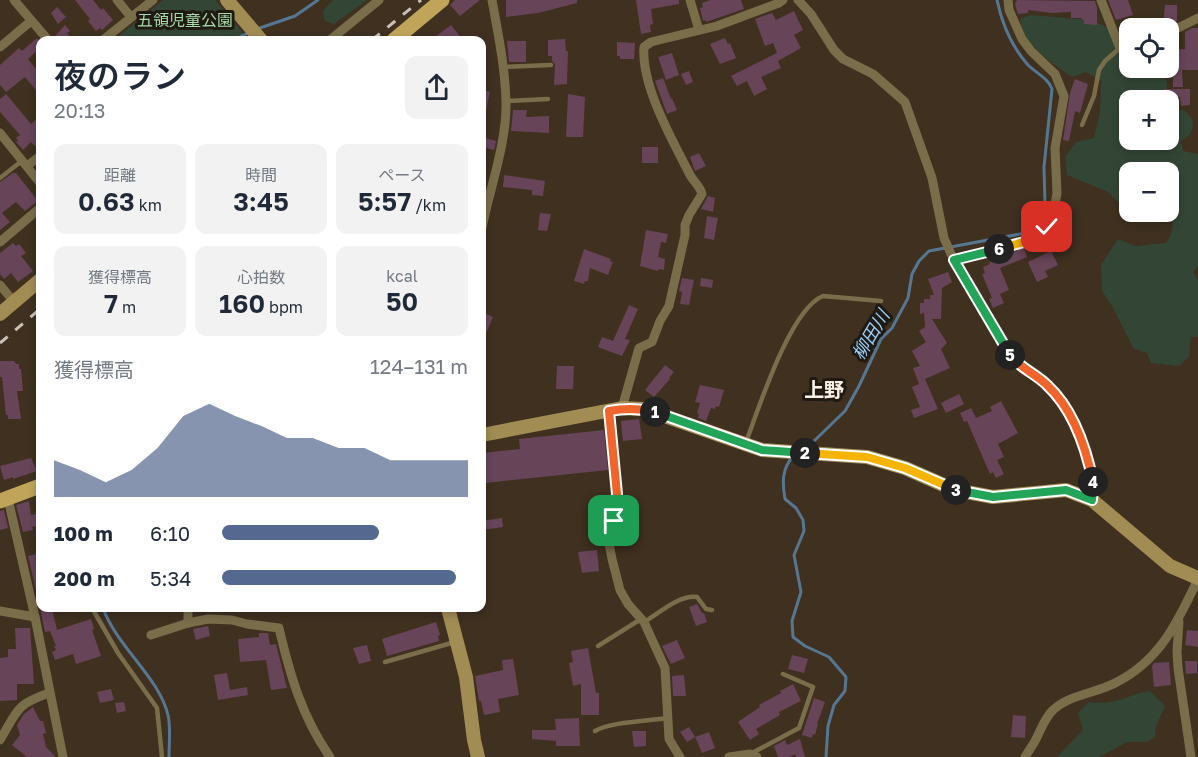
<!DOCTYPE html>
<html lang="ja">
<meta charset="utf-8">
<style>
:root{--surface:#fff;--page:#f2f2f3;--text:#1f2937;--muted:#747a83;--accent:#546890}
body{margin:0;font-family:"Golos Text","Noto Sans JP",sans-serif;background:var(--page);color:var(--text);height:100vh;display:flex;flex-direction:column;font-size:22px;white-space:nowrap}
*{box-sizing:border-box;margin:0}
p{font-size:20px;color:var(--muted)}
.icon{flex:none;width:33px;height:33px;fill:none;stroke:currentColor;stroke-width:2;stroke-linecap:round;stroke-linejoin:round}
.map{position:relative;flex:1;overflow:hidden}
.details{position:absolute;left:36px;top:36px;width:450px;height:576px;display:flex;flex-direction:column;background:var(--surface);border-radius:12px;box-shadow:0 3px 9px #0003}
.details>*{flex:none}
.buttons{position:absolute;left:1119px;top:18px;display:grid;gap:12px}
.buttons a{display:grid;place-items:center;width:60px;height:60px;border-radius:12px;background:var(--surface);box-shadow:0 3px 9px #0003;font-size:30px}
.pin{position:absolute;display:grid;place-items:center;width:51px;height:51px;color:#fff;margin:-26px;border-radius:12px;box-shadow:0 3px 9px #0006}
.km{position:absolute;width:30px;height:30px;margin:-15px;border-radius:50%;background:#222;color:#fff;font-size:16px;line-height:30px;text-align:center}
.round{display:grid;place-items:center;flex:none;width:63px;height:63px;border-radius:12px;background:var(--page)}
.headline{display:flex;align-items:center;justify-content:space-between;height:102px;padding:0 18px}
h1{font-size:33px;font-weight:600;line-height:45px}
.metrics{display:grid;grid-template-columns:repeat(3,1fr);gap:9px;height:102px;padding:6px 18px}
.metrics div{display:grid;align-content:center;border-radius:12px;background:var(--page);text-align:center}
.metrics b{font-size:26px;font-weight:600}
.metrics small{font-size:16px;font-weight:400}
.metrics p{font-size:16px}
.chart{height:168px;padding:12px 18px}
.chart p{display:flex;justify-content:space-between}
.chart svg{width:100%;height:108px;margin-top:6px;fill:var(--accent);opacity:.7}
ul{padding:0 18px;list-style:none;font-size:20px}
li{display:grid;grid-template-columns:96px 72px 1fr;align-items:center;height:45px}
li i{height:15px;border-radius:8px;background:var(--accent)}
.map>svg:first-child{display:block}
</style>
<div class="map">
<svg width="1198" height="757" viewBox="0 0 1198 757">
<rect width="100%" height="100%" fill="#3f3020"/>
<g fill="#334635">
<path d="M163 0H215L249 40H114Z"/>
<path d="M333 0H367L334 24 325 21 323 11Z"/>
<path d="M1030 15 1089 20 1110 28 1115 48 1125 60 1129 59 1130 68C1141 68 1149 72 1159 71L1167 81V100H1130V140H1168L1169 113 1183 110C1198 119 1195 134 1181 141L1183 151 1198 154V266L1193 272 1198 280V337H1191L1189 356 1179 366 1151 363 1147 353 1134 349 1112 306 1102 291 1101 265 1118 239 1135 246 1166 243 1171 235 1173 223 1166 217 1139 212H1168V172H1130L1129 207 1115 200 1108 192 1067 175 1065 157 1076 142 1094 138 1100 112 1101 81 1086 72 1072 77C1052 63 1023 45 1020 19Z"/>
<path d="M1150 691 1165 706 1156 726 1155 737 1147 742H1127L1099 757H1057L1083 730 1078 713 1089 702C1117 706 1125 695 1150 691Z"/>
</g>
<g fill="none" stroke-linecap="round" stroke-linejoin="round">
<g stroke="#557792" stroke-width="3">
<path d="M257 29 295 16 318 0"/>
<path d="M234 40 248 33"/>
<path d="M803 448 814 441 845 411 859 386 881 339 892 328 908 298 912 274 919 261 929 251 1020 234 1032 228 1041 218 1045 205 1044 167 1052 89C1048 78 1036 73 1028 65 1012 47 1002 24 997 0"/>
<path d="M793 456C782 469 782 482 785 499L796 508 803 520 804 531 794 555 801 592 792 621 793 637 805 646 829 657 846 677 845 691 834 705 828 726 826 757"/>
<path d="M103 608C117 647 159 677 168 715 171 728 169 744 169 757"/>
</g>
</g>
<g fill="#674458">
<path d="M75 0H93L101 10 103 8 113 20 102 30 100 28 96 31 88 21 90 19Z"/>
<path d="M455 0H480L460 16 450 5Z"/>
<path d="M506 0H577V3L538 13 506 17Z"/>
<path d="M636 0H679V4L651 9 653 24 650 25 651 32 641 34Z"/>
<path d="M710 0H741L744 9 706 22V20L703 21 700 8 703 7 702 3Z"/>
<path d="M1017 0 1095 1 1097 8V25L1084 24V20H1082V18H1071V12L1052 13 1028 10V13L1018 14 1015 4Z"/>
<path d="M1108 0H1128L1133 15 1116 20Z"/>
<path d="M1165 5H1177V21L1170 25H1163Z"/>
<path d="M57 7 66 17 58 24 51 13Z"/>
<path d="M794 11 803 30 794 35 801 48 778 61 781 68 761 77 767 89 754 96 747 81 737 86 731 76 777 53 773 43 765 46 755 19 772 13 776 20Z"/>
<path d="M65 25 70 31 67 33 73 40H58L55 36Z"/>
<path d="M451 25 463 40H431Z"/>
<path d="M1192 28H1198V70H1182L1183 87H1173V72L1168 73V50L1185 49V32Z"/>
<path d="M37 38 40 42V48L28 59 40 74V95L25 77 6 92 0 85V65L19 48 22 51Z"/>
<path d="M725 38 728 44 730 43 736 58 720 64 710 44Z"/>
<path d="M565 39 566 51H568L567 84 554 85 555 64 552 61V56H548V40Z"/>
<path d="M507 41H526V62H509Z"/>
<path d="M617 42 635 43 634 59H620V56H617Z"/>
<path d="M672 53 679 75 666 80 658 57Z"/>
<path d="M689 71 693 82 686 85 681 74Z"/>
<path d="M663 78 671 99 672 98 677 110 667 114 655 81Z"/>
<path d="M1075 79 1088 84 1080 113 1075 111 1069 141 1063 140 1070 93Z"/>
<path d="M1163 89H1190V105L1181 106 1180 97H1163Z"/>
<path d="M482 90 490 92 485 115H482Z"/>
<path d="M6 94 31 124 40 116V130L36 133 40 142 35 146 31 142 23 150 16 142 18 141 16 138 20 135 0 112V99Z"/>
<path d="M568 94 585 97 583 137H566Z"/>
<path d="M513 110H527L526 117 549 116V133L511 131Z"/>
<path d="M482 137 496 141 494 150 482 147Z"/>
<rect x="642" y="147" width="16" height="16"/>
<path d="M699 153 706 166 695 171 690 157Z"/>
<path d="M13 173H16L38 201 25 211 16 202 2 213 10 222 0 230V182Z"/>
<path d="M504 175 545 181 543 196 532 195V190L503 187Z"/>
<path d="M708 196 715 198 713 212 701 209Z"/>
<path d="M540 213 551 214 547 231 538 230Z"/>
<path d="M707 216 718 218 714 240 704 238Z"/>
<path d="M646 230 668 234 666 243 661 242 658 257 665 259 664 270 659 269 658 271 640 266Z"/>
<path d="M13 243 16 246 19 244 26 253 21 256 33 271 18 282 11 273 4 279 0 274V253Z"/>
<path d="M1024 248 1027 257 1000 268 1009 290 1000 294 1004 303 993 308 989 299 992 298 982 274 985 273 983 267 990 264 989 262Z"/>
<path d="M584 249 611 259 610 261 613 262 608 275 590 268 588 281H585L584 284 574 281Z"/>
<path d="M1051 251 1058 265 1045 271 1048 277 1037 282 1028 262Z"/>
<path d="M948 272 952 282 942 288 941 319H932L947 343 941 349 950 368 925 379 938 409 914 418 911 410 920 407 912 387 919 384 913 368 920 366 912 351 926 342 919 331 925 327 924 313 920 314V303H924V299H930V295H934L928 279Z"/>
<path d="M682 278 694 280 689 305 680 304 682 292 679 291Z"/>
<path d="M701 278 713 280 712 288 700 286Z"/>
<path d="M629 305 638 309 625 339 630 340 622 356 598 347 602 337 613 341Z"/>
<path d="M482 312 493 317 482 343Z"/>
<path d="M0 361H14L16 364H19V369H21L23 391H17L21 419H8V415H6L2 377H0Z"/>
<path d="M665 365 674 372 669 378 670 379 654 397 645 390Z"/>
<path d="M557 366H574L573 389H556Z"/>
<path d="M700 385 724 390 719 407 716 406 715 409 711 408 706 421 698 418 699 414 697 413 700 403 695 402Z"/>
<path d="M959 394 964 404 946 413 941 403Z"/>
<path d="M1001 401 1018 433 998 444 1004 457 997 460 1004 474 996 478 993 472 990 474 967 421 964 422 960 413 971 408 976 418 992 411 990 407Z"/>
<path d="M639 419 642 439 623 441 621 421Z"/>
<path d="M604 430 608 470 485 483 482 453 520 449 519 439Z"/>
<path d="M31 458 37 471 13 479V477L4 480 0 466Z"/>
<path d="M29 501 31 515 36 514 38 526 32 527 33 530 23 532 16 505Z"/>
<path d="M4 510 8 528 0 530V511Z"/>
<path d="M502 518 503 527 482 530V521Z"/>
<path d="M597 550 599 571 582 573 578 552Z"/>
<path d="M37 554 38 561H40V595H37L28 556Z"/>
<path d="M697 604 702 613H704L707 622 696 626 689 607Z"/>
<path d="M40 608H52L57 630 91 619 94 629 92 630 101 656 76 664 73 654 55 660 52 652 56 650 54 646H56L50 631 45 632Z"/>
<path d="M436 622 440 635 438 636 439 641 387 656 382 639Z"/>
<path d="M208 626 210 636 196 640 193 629Z"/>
<path d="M15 628H30L34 684H17V700L0 701V658L8 657V649H16Z"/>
<path d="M1187 630 1198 631V647L1185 645Z"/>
<path d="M259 633H268L270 645 276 644 287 688 271 690 266 660 240 662 238 639 259 637Z"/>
<path d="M677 640 685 658 671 664 662 646Z"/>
<path d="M367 645 371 661 359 664 353 648Z"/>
<path d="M588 648 596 693H599V715H581V684L573 686 569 663 573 662 571 651Z"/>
<path d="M792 655 808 659 804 673 788 669Z"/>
<path d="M513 659 519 695 498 699 500 712 484 715 481 701H479L475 676 503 670 502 660Z"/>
<path d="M1185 661H1197V673L1186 674Z"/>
<path d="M1169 662 1171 685 1154 687 1152 666 1154 663Z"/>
<path d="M227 673 230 690 247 687 248 695 218 700 214 675Z"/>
<path d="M684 675 686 696H673L672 676Z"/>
<path d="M793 684 801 701 779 712 780 715 756 729 759 734 750 740 738 722 760 707 759 705 781 693 780 691Z"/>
<path d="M111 689 114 700 100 703 97 692Z"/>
<path d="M814 698 825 702 817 724H818L815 735 813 734 812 738 802 735Z"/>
<path d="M124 702 126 711 117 713 115 703Z"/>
<path d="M33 707 40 721H43L46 733 43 734 46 747 56 757H27L12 745 20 735 17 725 24 714Z"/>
<path d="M1013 715 1026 716 1025 738 1011 737Z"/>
<path d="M579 718 580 746H556V741L532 739V730H556L555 719Z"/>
<path d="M689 727 695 737 687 742 680 732Z"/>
<path d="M632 731H646V746L634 747Z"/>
<path d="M709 732 715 748 702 753 695 737Z"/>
<path d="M800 739 805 757H796L795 754 789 757H778L774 746 785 740 787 745Z"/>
</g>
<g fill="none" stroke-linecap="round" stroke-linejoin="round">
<g stroke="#7a6d4a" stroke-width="4.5">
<path d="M502 67 551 65"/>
<path d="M506 101 548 99"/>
<path d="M1082 125 1094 96 1099 70 1105 61 1120 48"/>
<path d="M0 178 23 160"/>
<path d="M746 442C759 408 790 309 823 296L881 301"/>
<path d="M92 608 118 653 157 708 162 757"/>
<path d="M644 622C658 614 680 594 697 597L706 609 712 610"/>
<path d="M598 646 641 619"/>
<path d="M385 662 455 642"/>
<path d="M595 731C610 722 648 721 667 718"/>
<path d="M752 753 799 728 813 687 783 674"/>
</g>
<g stroke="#7a6d4a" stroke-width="9">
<path d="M14 0 48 40"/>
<path d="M117 0 131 17"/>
<path d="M690 0 699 30"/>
<path d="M798 0 811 14 834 50 843 59 873 74 905 102 932 178 944 238 951 254 1012 358 1046 384 1065 404 1088 456 1094 486 1092 500"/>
<path d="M1101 0 1120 48 1130 45"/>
<path d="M1168 33 1198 18"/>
<path d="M103 40 153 0"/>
<path d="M330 40 379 0"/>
<path d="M0 47 31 21"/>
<path d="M0 133 40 183"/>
<path d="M27 166 40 156"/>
<path d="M482 228C490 187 507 143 506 101 505 67 498 33 492 0"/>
<path d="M0 242 40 208"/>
<path d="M954 259 1033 239 1047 227 1054 210 1057 193 1055 148 1064 96 1055 74 1031 51 1022 39 1009 10 1008 0"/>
<path d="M0 285 14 302"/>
<path d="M622 408 639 348 652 342 660 321 669 306 685 235V225L689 215 702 194C700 186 694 182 690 175 672 139 641 86 644 47L651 42 717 26 779 3 783 0"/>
<path d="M609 411 617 494V508L614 521 609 530 608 538 612 559 620 590 628 604 644 622 665 668 669 739 680 757"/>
<path d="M8 499 35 617 63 757"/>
<path d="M0 611 35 617"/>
<path d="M1179 622 1177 651 1178 668 1191 757"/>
<path d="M188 623V608"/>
<path d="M151 635 188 623 208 619 232 620 247 624 279 628C290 675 302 717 330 757"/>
<path d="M0 740C18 710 15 705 49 693"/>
<path d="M729 757 750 754 757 757"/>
<path d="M1025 757C1029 750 1034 744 1037 737 1042 727 1045 718 1053 710 1070 694 1098 693 1117 682 1161 659 1178 621 1198 579"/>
</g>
<g stroke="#a18c54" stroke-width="14">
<path d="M227 0 261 40"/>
<path d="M0 314 40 280"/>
<path d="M482 435 622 408 644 409 762 450 867 457 905 468 955 490 993 497 1066 490 1092 500 1170 566 1198 578"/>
<path d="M448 608 466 677 474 740 478 757"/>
</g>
<g stroke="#bfa45a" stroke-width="15">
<path d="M394 40 442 0"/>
<path d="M0 501 40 486"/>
</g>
<g stroke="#ccc1b6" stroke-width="3" stroke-dasharray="10 10" stroke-linecap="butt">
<path d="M372 40 421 0"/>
<path d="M0 343 40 309"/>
</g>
</g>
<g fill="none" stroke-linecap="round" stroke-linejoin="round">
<g stroke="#fff" stroke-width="12">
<path id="split-1" d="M614 521 617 494 609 411C625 408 639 408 655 412"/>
</g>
<g stroke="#fff" stroke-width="12">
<path id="split-2" d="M655 412 762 450 805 453"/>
</g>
<g stroke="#fff" stroke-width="12">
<path id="split-3" d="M805 453 867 457 905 468 956 490"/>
</g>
<g stroke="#fff" stroke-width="12">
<path id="split-4" d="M956 490 993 497 1066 490 1092 500 1093 482"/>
</g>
<g stroke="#fff" stroke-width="12">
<path id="split-5" d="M1010 355C1020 368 1036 374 1047 385 1074 410 1086 447 1093 482"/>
</g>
<g stroke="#fff" stroke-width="12">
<path id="split-6" d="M999 249 954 260 1010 355"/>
</g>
<g stroke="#fff" stroke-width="12">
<path id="split-7" d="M999 249 1034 239 1047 227"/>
</g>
<use href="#split-1" stroke="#f0652b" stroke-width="8"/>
<use href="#split-2" stroke="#22a559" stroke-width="8"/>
<use href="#split-3" stroke="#f5b400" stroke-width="8"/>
<use href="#split-4" stroke="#22a559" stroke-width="8"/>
<use href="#split-5" stroke="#f0652b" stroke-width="8"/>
<use href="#split-6" stroke="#22a559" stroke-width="8"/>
<use href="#split-7" stroke="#f5b400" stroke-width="8"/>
</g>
<g text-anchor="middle" stroke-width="6" stroke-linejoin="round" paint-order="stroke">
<g font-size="16" fill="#a4d9a8" stroke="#201a13">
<text x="185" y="26">五領児童公園</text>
</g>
<g font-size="18" font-style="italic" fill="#98d2ff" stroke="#201a13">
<text transform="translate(871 335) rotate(-59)" y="6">柳田川</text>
</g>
<g font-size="20" font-weight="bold" fill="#faf0e7" stroke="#201a13">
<text x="824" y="397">上野</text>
</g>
</g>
</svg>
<div class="buttons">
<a><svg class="icon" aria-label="locate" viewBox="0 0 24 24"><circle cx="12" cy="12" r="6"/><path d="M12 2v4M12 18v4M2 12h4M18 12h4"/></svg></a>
<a>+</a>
<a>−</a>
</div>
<div class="pin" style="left:614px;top:521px;background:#1e9e55"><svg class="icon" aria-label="arrive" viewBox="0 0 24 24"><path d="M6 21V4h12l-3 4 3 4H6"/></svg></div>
<div class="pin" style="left:1047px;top:227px;background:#d93025"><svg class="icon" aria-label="check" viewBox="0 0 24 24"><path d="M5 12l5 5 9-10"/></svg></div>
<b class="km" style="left:655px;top:412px">1</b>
<b class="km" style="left:805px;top:453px">2</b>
<b class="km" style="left:956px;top:490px">3</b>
<b class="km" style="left:1093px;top:482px">4</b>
<b class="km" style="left:1010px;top:355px">5</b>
<b class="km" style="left:999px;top:249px">6</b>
<section class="details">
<div class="headline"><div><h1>夜のラン</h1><p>20:13</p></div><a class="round"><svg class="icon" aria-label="share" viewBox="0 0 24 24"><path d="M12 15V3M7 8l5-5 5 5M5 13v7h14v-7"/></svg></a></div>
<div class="metrics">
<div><p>距離</p><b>0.63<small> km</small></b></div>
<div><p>時間</p><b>3:45</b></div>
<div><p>ペース</p><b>5:57<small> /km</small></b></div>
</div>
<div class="metrics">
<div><p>獲得標高</p><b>7<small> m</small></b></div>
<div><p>心拍数</p><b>160<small> bpm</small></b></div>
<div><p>kcal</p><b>50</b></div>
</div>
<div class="chart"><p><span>獲得標高</span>124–131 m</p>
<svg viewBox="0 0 160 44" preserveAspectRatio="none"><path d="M0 44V29L10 33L20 38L30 33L40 24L50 11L60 6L70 11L80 15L90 20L100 20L110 24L120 24L130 29L140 29L150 29L160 29V44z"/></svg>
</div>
<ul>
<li><b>100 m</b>6:10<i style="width:64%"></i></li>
<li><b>200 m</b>5:34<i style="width:95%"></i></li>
</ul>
</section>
</div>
